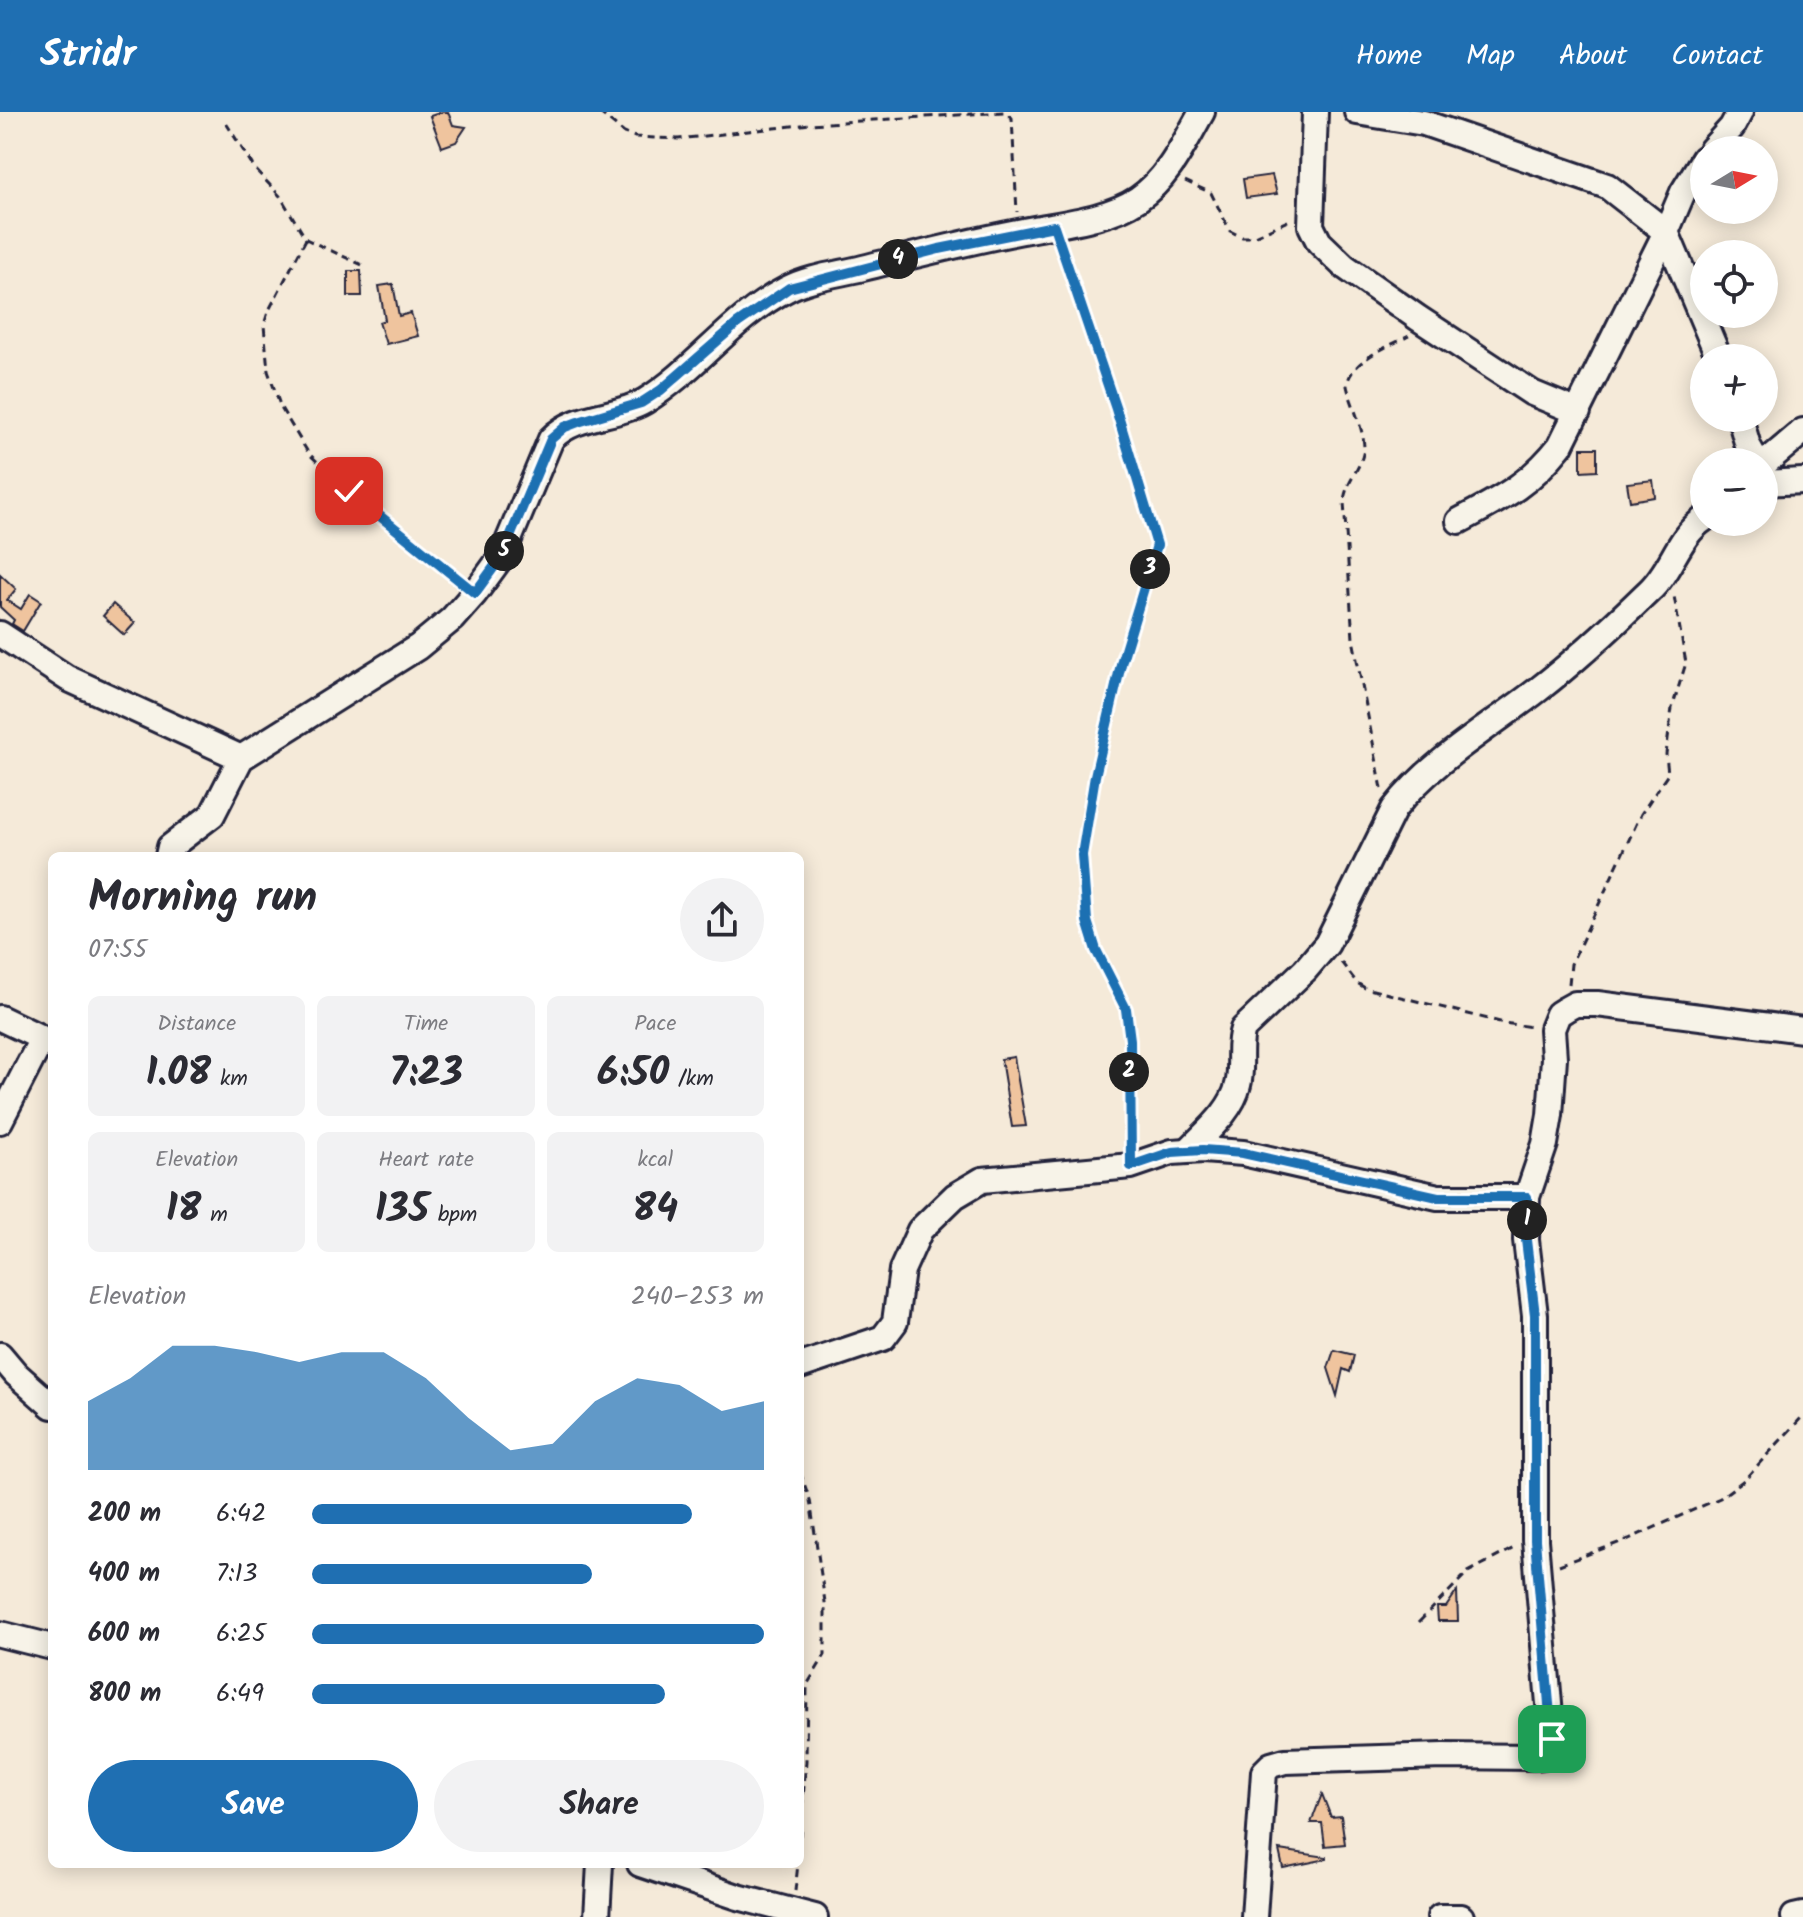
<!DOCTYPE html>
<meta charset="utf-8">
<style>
:root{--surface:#fff;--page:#f2f2f3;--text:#2b2b33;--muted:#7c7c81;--accent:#1f6fb2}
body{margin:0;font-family:Kalam,sans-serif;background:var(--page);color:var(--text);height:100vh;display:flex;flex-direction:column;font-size:30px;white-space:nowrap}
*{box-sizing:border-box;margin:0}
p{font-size:26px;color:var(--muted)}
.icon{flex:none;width:44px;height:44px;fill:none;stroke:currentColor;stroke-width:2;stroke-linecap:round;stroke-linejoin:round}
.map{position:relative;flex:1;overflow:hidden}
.drawer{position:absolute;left:48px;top:740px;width:756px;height:1016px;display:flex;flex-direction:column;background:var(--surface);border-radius:12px;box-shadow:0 4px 20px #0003}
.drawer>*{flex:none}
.needle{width:52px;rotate:80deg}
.controls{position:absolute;left:1690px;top:24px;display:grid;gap:16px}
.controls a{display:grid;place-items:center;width:88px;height:88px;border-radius:50%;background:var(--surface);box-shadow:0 4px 20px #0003;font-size:40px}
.pin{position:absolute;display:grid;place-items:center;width:68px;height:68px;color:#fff;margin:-34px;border-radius:16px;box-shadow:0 4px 12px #0006}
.km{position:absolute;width:40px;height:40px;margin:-20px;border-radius:50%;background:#222;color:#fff;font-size:22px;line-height:40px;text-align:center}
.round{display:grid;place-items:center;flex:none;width:84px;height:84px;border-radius:42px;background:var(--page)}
.head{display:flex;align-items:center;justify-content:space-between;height:136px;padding:0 40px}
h1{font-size:44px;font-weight:800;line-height:60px}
.metrics{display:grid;grid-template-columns:repeat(3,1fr);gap:12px;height:136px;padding:8px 40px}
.metrics div{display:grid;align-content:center;border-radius:12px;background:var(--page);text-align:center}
.metrics b{font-size:40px;font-weight:800}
.metrics small{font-size:22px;font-weight:400}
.metrics p{font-size:22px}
.chart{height:224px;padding:16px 40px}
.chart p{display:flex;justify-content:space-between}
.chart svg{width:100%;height:144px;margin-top:8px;fill:var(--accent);opacity:.7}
.button{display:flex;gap:16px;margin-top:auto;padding:16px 40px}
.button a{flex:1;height:92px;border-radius:48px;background:var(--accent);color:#fff;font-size:32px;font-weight:800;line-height:92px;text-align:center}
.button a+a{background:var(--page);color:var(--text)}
ul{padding:0 40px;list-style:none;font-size:26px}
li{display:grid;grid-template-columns:128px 96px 1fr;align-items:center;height:60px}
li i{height:20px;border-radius:10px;background:var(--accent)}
header{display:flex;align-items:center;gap:48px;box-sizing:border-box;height:112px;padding:0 40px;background:var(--accent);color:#fff}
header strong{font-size:38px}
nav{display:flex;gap:44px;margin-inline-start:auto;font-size:28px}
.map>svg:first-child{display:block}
</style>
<header>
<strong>Stridr</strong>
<nav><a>Home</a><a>Map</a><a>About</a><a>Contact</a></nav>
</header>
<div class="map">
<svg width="1803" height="1805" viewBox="0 0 1803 1805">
<rect width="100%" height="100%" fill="#f5ead9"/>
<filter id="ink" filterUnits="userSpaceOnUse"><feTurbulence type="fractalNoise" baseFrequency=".0125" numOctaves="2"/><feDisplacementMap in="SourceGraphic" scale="16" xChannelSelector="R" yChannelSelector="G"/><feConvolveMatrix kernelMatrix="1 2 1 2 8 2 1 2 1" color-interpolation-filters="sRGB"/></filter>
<g filter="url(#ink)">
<g fill="#efc49e" stroke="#22223b" stroke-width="2">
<path d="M442 0H448L453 13 466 15 456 30 442 35 430 4Z"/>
<path d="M1272 63 1277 82 1246 86 1243 67Z"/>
<path d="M348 159H361L362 184H348Z"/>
<path d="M393 172 399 204 411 201 418 224 386 232 379 210 385 208 379 174Z"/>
<path d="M1581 336H1597V358L1581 359Z"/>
<path d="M1653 368 1655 385 1630 389 1627 371Z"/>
<path d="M0 462 16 477 7 488 21 497 30 482 41 489 23 519 12 512 14 508 0 495Z"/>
<path d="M113 492 135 511 124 523 103 504Z"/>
<path d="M1014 945 1026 1014 1012 1015 1001 947Z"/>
<path d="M1334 1238 1354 1243 1350 1260 1343 1257 1337 1284 1328 1256Z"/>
<path d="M1457 1479 1458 1509H1438L1437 1495H1446Z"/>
<path d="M1322 1682 1331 1705 1341 1704 1345 1732 1325 1734 1322 1711H1311Z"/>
<path d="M1279 1738 1327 1745V1747L1283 1756Z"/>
</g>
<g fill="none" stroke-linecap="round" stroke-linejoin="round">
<g stroke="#22223b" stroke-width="30">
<g id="minor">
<path d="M1315 0 1311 114 1319 130 1344 154 1418 206 1532 281 1578 300"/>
<path d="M1357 0 1424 11 1607 74 1666 120 1719 246"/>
<path d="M1711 38 1732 15 1740 0"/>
<path d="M1740 306 1748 334 1757 350"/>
<path d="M1764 352 1803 319"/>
<path d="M1764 371 1803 369"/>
<path d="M1459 409C1502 386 1529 373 1560 334L1666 120 1683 80 1704 46"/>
<path d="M0 522 67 566 241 646"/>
<path d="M168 744 170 735 212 703 241 646 418 535 452 507 475 481 502 444 551 327C576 301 616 306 645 289 697 257 733 204 787 177 810 165 839 162 863 156 920 142 977 127 1034 117 1067 111 1110 106 1138 87 1169 66 1184 31 1202 0"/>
<path d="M0 906 52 931"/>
<path d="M0 1009 42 927"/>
<path d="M1189 1038C1207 1019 1232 999 1238 973 1243 955 1237 935 1243 917L1305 858 1327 832 1394 697C1432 648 1490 615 1539 577 1578 547 1614 513 1649 479 1672 458 1678 424 1704 407"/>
<path d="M0 1243 16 1262 52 1294"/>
<path d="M800 1254 883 1226 895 1210 902 1158 920 1118 955 1084 982 1068 1131 1054 1172 1040 1203 1038 1243 1041 1438 1085H1527"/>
<path d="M0 1522 52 1535"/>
<path d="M640 1752 738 1785 815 1805"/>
<path d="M597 1805 600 1752"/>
<path d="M1254 1805 1264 1660 1271 1653 1285 1649 1443 1644 1533 1645 1543 1644 1552 1627 1535 1428V1203L1526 1128 1527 1085 1545 1032 1550 1003 1554 946 1552 917 1558 902 1566 897 1575 892H1597L1803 918"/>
<path d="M1440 1805H1461"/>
<path d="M1794 1805 1803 1803"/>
</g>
</g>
<g stroke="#22223b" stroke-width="3" stroke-dasharray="8 6" stroke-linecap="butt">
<path d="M599 0 624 21 635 25 678 27 810 12 1005 0 1012 6 1017 100"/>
<path d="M226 11 255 57 280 84 306 127 362 153"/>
<path d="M1185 69 1211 81 1230 119 1242 125H1252L1290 108"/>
<path d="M306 127 268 200 264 213 268 259 281 296 309 342 349 379 460 468"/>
<path d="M1061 132 1116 297 1157 433 1122 548 1095 664 1082 743 1087 809 1096 838 1126 897 1130 928V1031"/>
<path d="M1382 677 1353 527 1344 390C1345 372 1359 359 1363 342 1368 325 1351 292 1347 274 1349 249 1389 234 1409 224"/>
<path d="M1341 850 1357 871 1365 876 1504 911 1532 915"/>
<path d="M1569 872 1571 852 1641 702 1668 662 1666 642 1672 596 1686 551 1674 484"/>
<path d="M800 1360 810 1388 825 1490V1543L807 1573 806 1649 800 1724"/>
<path d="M1559 1453 1629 1427 1720 1386 1744 1368 1803 1304"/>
<path d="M1419 1510 1468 1460 1516 1435"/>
<path d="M795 1779 798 1752"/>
</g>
<use href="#minor" stroke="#f7f3e8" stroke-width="24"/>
</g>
</g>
<g fill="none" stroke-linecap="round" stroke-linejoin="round" filter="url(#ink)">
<g stroke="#fff" stroke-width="16">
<path id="route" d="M349 379 475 481 502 444 551 327 565 315 578 310 641 291 661 278 738 211 789 176 939 137 1054 114 1116 297 1157 433 1122 548 1095 664 1082 743 1087 809 1096 838 1126 897 1130 928 1131 1054 1172 1040 1203 1038 1243 1041 1438 1085H1527L1526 1128 1535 1203V1428L1552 1627"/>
</g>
<use href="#route" stroke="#1f6fb2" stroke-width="10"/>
</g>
</svg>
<div class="controls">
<a><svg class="needle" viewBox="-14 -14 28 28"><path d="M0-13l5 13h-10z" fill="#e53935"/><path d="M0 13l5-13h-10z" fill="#7c7c81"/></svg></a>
<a><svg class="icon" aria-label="locate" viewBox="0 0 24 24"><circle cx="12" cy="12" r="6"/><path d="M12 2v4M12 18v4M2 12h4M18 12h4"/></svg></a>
<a>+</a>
<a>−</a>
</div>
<div class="pin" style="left:1552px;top:1627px;background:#1e9e55"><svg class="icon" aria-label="arrive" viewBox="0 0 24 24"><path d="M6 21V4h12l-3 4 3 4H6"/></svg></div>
<div class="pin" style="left:349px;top:379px;background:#d93025"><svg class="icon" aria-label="check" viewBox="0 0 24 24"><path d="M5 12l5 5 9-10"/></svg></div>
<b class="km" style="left:1527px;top:1108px">1</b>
<b class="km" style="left:1129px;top:960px">2</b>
<b class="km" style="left:1150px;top:457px">3</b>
<b class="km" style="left:898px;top:147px">4</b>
<b class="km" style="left:504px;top:439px">5</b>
<section class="drawer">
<div class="head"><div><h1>Morning run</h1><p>07:55</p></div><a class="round"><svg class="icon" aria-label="share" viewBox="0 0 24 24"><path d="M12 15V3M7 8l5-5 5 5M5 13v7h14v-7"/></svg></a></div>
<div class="metrics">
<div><p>Distance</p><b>1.08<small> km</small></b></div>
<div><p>Time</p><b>7:23</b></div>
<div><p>Pace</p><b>6:50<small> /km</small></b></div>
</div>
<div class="metrics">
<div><p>Elevation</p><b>18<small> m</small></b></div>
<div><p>Heart rate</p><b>135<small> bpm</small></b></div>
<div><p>kcal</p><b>84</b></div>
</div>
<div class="chart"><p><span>Elevation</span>240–253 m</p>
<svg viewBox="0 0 160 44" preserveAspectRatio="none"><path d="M0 44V23L10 16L20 6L30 6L40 8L50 11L60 8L70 8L80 16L90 28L100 38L110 36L120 23L130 16L140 18L150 26L160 23V44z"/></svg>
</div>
<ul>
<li><b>200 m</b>6:42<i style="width:84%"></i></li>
<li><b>400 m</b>7:13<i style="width:62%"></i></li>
<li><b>600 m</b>6:25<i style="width:100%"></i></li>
<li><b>800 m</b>6:49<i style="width:78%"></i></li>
</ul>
<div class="button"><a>Save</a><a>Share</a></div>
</section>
</div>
